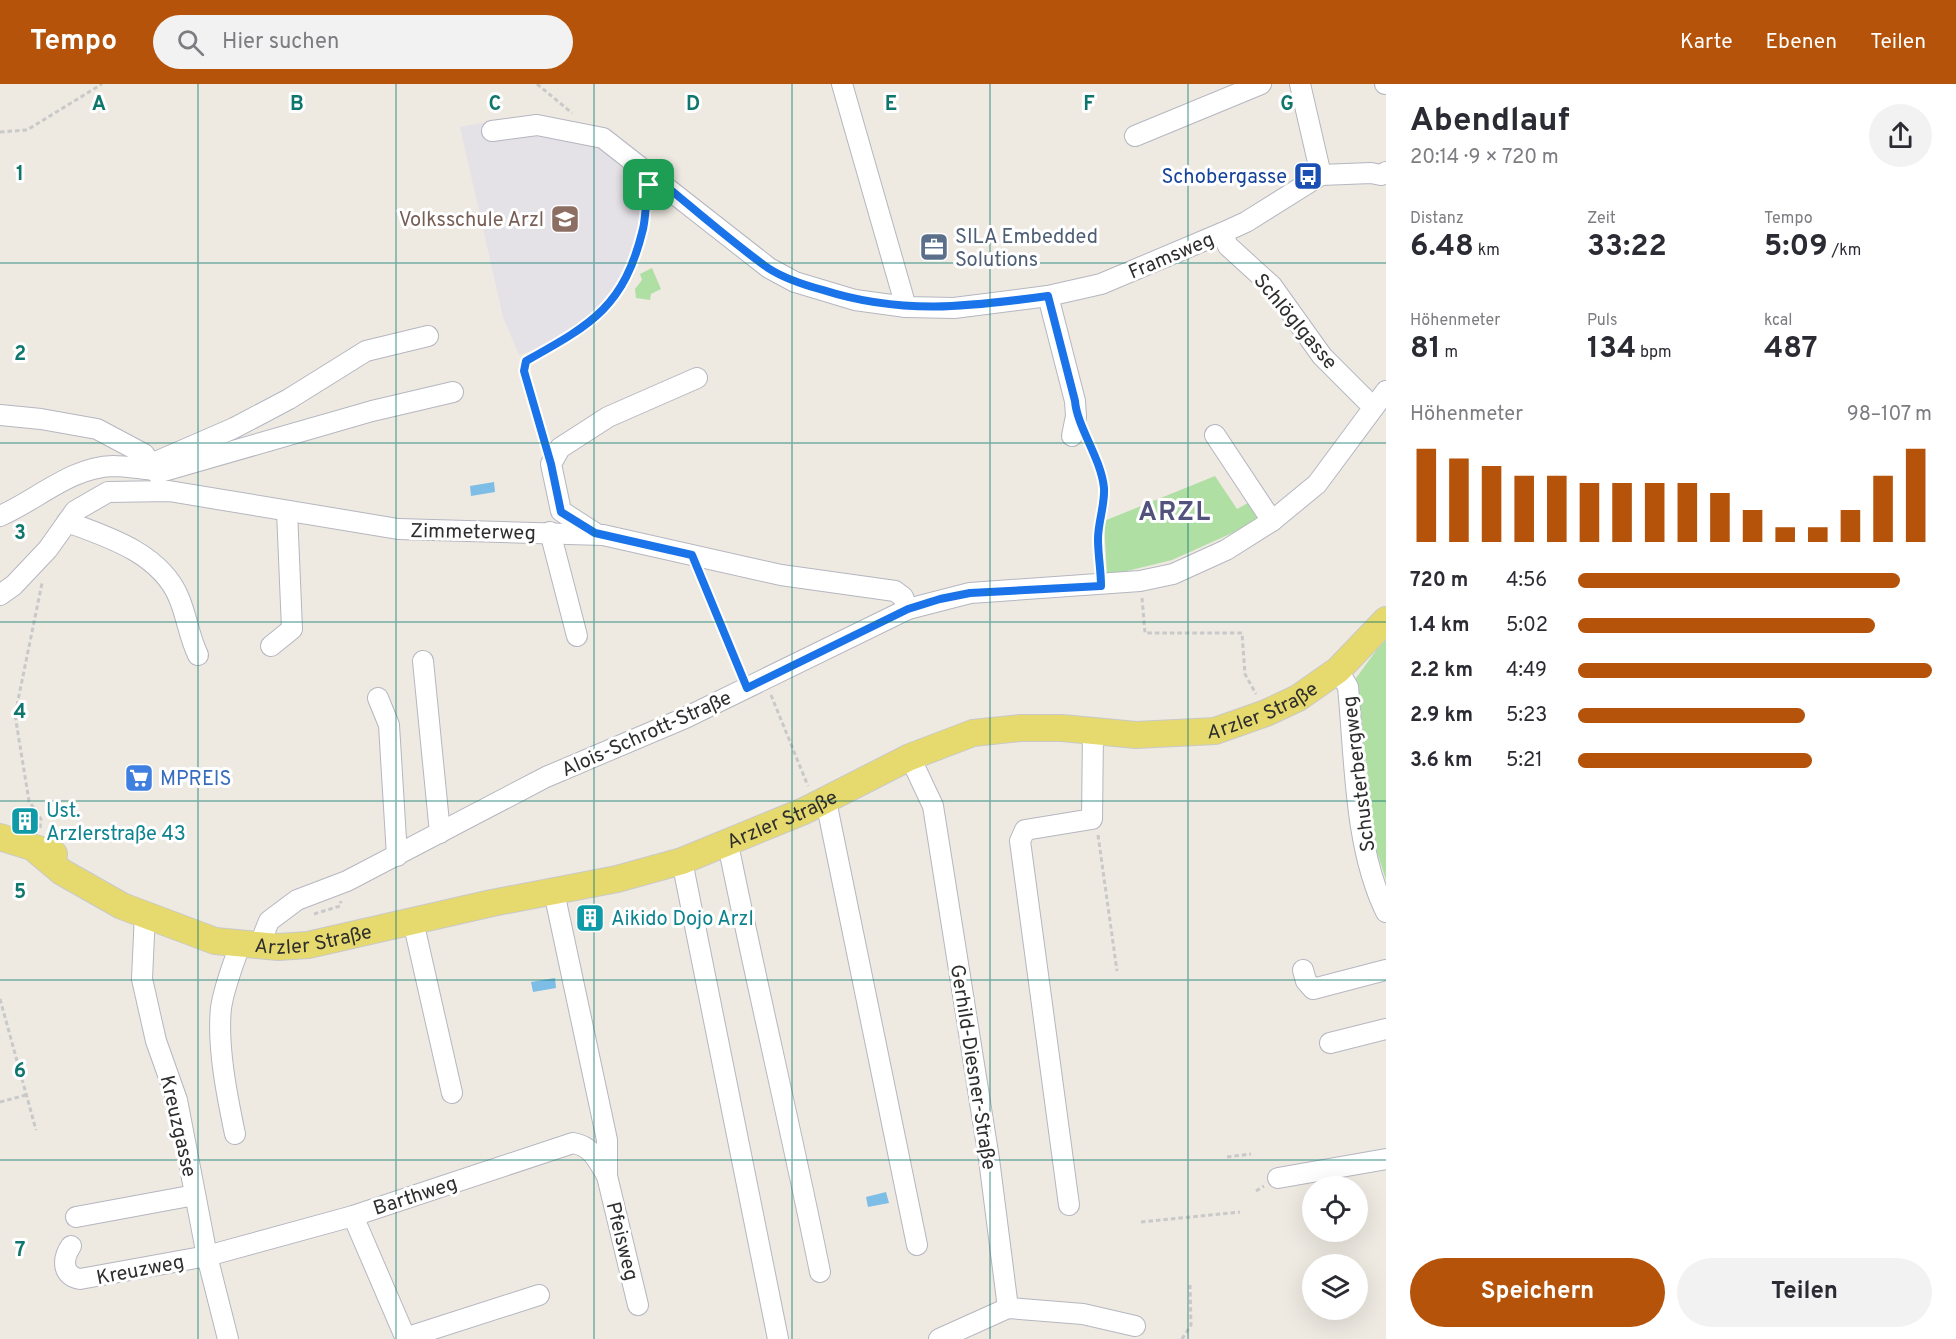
<!DOCTYPE html>
<html lang="de">
<meta charset="utf-8">
<style>
:root{--surface:#fff;--page:#f2f2f3;--text:#2b2b33;--muted:#7c7c81;--accent:#b45309}
body{margin:0;font-family:Overpass,sans-serif;background:var(--page);color:var(--text);height:100vh;display:flex;flex-direction:column;font-size:22px;white-space:nowrap}
*{box-sizing:border-box;margin:0}
p{font-size:20px;color:var(--muted)}
.icon{flex:none;width:33px;height:33px;fill:none;stroke:currentColor;stroke-width:2;stroke-linecap:round;stroke-linejoin:round}
.map{position:relative;flex:1;overflow:hidden}
.panel{display:flex;flex-direction:column;background:var(--surface);width:570px}
.panel>*{flex:none}
.controls{position:absolute;left:1302px;top:1092px;display:grid;gap:12px}
.controls a{display:grid;place-items:center;width:66px;height:66px;border-radius:50%;background:var(--surface);box-shadow:0 6px 24px #0002;font-size:30px}
.pin{position:absolute;display:grid;place-items:center;width:51px;height:51px;color:#fff;margin:-26px;border-radius:12px;box-shadow:0 3px 9px #0006}
.round{display:grid;place-items:center;flex:none;width:63px;height:63px;border-radius:32px;background:var(--page)}
.headline{display:flex;align-items:center;justify-content:space-between;height:102px;padding:0 24px}
h1{font-size:33px;font-weight:700;line-height:45px}
.stats{display:grid;grid-template-columns:repeat(3,1fr);gap:9px;height:102px;padding:6px 24px}
.stats div{display:grid;align-content:center}
.stats b{font-size:30px;font-weight:700}
.stats small{font-size:16px;font-weight:400}
.stats p{font-size:16px}
.chart{height:168px;padding:12px 24px}
.chart p{display:flex;justify-content:space-between}
.chart svg{width:100%;height:108px;margin-top:6px;stroke:var(--accent);stroke-width:6}
.primary-button{display:flex;gap:12px;margin-top:auto;padding:12px 24px}
.primary-button a{flex:1;height:69px;border-radius:36px;background:var(--accent);color:#fff;font-size:24px;font-weight:700;line-height:69px;text-align:center}
.primary-button a+a{background:var(--page);color:var(--text)}
ul{padding:0 24px;list-style:none;font-size:20px}
li{display:grid;grid-template-columns:96px 72px 1fr;align-items:center;height:45px}
li i{height:15px;border-radius:8px;background:var(--accent)}
header{display:flex;align-items:center;gap:36px;box-sizing:border-box;height:84px;padding:0 30px;background:var(--accent);color:#fff}
header strong{font-size:28px}
nav{display:flex;gap:33px;margin-inline-start:auto;font-size:21px}
.search{width:420px;height:54px;background:var(--page);display:flex;align-items:center;gap:15px;box-sizing:border-box;padding:0 21px;border-radius:33px;color:var(--muted);font-size:22px}
main{display:flex;flex:1;min-height:0}
.map>svg:first-child{display:block}
</style>
<header>
<strong>Tempo</strong>
<div class="search"><svg class="icon" aria-label="search" viewBox="0 0 24 24"><circle cx="10" cy="10" r="6"/><path d="M15 15l6 6"/></svg>Hier suchen</div>
<nav><a>Karte</a><a>Ebenen</a><a>Teilen</a></nav>
</header>
<main>
<div class="map">
<svg width="1386" height="1255" viewBox="0 0 1386 1255">
<rect width="100%" height="100%" fill="#eeeae2"/>
<path fill="#e4e1e7" d="M514 33 586 47 627 82 640 105 642 132 630 179 607 217 562 256 519 271 503 233 460 43Z"/>
<g fill="#b0dfa3">
<path d="M652 184 661 205 651 210 650 216 636 214 635 205 642 196 640 190Z"/>
<path d="M1215 392 1237 425 1248 419 1259 437 1172 476 1107 492 1104 437Z"/>
<path d="M1386 553V796L1376 765 1356 594Z"/>
</g>
<g fill="#7ebde6">
<path d="M494 398 495 408 471 412 470 402Z"/>
<path d="M555 894 556 904 533 908 531 898Z"/>
<path d="M886 1108 889 1119 868 1123 866 1113Z"/>
</g>
<g fill="none" stroke-linecap="round" stroke-linejoin="round">
<g stroke="#b5b6c0" stroke-width="22">
<g id="minor">
<path d="M842 0 906 223"/>
<path d="M1300 0 1321 91"/>
<path d="M1385 0H1386"/>
<path d="M492 47 537 41 603 54 769 184 795 198 855 216 906 223 954 224 1048 212 1101 200 1222 149 1246 138 1321 91 1371 89 1381 91 1386 88"/>
<path d="M1135 52 1261 0"/>
<path d="M1222 149 1228 162 1272 202 1322 272 1373 323"/>
<path d="M1048 212 1075 317 1076 332 1072 352"/>
<path d="M0 331 41 335 97 345 144 370 158 390"/>
<path d="M1215 351 1272 437"/>
<path d="M151 380 234 344 289 315 366 267 428 252"/>
<path d="M157 389 372 327 453 308"/>
<path d="M0 432C37 416 71 383 113 382 127 382 141 385 155 386"/>
<path d="M67 438C109 453 161 470 179 514 187 533 189 553 198 571"/>
<path d="M550 448 577 552"/>
<path d="M595 449 561 427 551 380 560 364 608 333 697 294"/>
<path d="M0 511 14 501 48 465 75 427 108 408 169 407 398 445 603 451 781 491 895 507 903 513 908 525"/>
<path d="M271 562 292 545 287 427"/>
<path d="M423 577 440 749"/>
<path d="M1338 586 1348 603C1355 675 1354 763 1386 828"/>
<path d="M378 614 389 641 397 772"/>
<path d="M910 673 933 722 989 1075 1008 1224 939 1255"/>
<path d="M826 717 917 1161"/>
<path d="M728 760C757 903 791 1045 820 1188"/>
<path d="M682 777 778 1255"/>
<path d="M554 808 607 1056V1092L638 1221"/>
<path d="M145 829 142 895 156 957 177 1016 207 1172 228 1255"/>
<path d="M413 837 452 1009"/>
<path d="M259 862 269 837 297 816 347 797 546 693 685 634 908 525 970 509 1140 497 1173 490 1226 466 1272 437 1317 400 1386 307"/>
<path d="M1303 886 1306 897 1313 905 1386 886"/>
<path d="M1330 959 1386 945"/>
<path d="M235 1050C227 1012 217 962 221 924 224 903 233 881 240 861"/>
<path d="M1278 1094 1386 1075"/>
<path d="M1069 1121 1020 757 1025 746 1092 735 1093 648"/>
<path d="M353 1132 406 1255"/>
<path d="M76 1133 195 1111"/>
<path d="M71 1162C62 1175 62 1192 80 1195L207 1172 353 1132 573 1059C592 1062 598 1077 607 1092"/>
<path d="M1008 1224 1083 1230 1135 1242"/>
<path d="M405 1254 539 1211"/>
</g>
</g>
<g stroke="#c9c9c9" stroke-width="28">
<g id="major">
<path d="M0 753 54 770"/>
<path id="s1" d="M37 767 62 788 122 822 215 857 278 863 308 861 492 819 617 795 682 777 804 727 910 673 973 649 1020 644H1062L1136 651 1215 647 1266 629 1298 614 1338 586 1386 536"/>
</g>
</g>
<g stroke="#c9c9c9" stroke-width="3" stroke-dasharray="4.5 3" stroke-linecap="butt">
<path d="M537 0 572 29"/>
<path d="M0 48 27 46 102 0"/>
<path d="M544 355 524 287 526 277C545 266 566 257 583 245 626 214 643 163 647 112"/>
<path d="M1090 356 1104 405 1098 454 1100 482"/>
<path d="M699 489 740 589"/>
<path d="M1142 514 1145 549H1242L1245 590 1256 610"/>
<path d="M771 611 808 702"/>
<path d="M40 744 41 735 29 717 15 631 42 499"/>
<path d="M1098 751 1117 887"/>
<path d="M314 830 340 822 341 817"/>
<path d="M0 915 36 1046"/>
<path d="M0 1018 26 1011"/>
<path d="M1227 1073 1251 1070"/>
<path d="M1256 1107 1264 1102"/>
<path d="M1141 1138 1240 1128"/>
<path d="M1182 1255 1191 1241 1190 1201"/>
</g>
<use href="#minor" stroke="#fff" stroke-width="20"/>
<use href="#major" stroke="#e6da6e" stroke-width="26"/>
</g>
<g fill="none" stroke-linecap="round" stroke-linejoin="round">
<g stroke="#fff" stroke-width="12">
<path id="route" d="M655 93C692 123 729 156 768 184 785 195 804 201 823 206 901 231 968 223 1048 212L1075 317C1077 343 1101 374 1104 404 1105 421 1098 438 1098 455 1098 471 1101 486 1101 502L970 509 940 515 908 525 747 604 692 471 595 449 561 428 551 380 524 287 526 277C592 240 624 223 643 145 647 128 644 107 655 93Z"/>
</g>
<use href="#route" stroke="#1a73e8" stroke-width="8"/>
</g>
<path fill="none" stroke="#0f766e" stroke-width="1.5" stroke-opacity="0.55" d="M198 0V1255M396 0V1255M594 0V1255M792 0V1255M990 0V1255M1188 0V1255M0 179H1386M0 359H1386M0 538H1386M0 717H1386M0 896H1386M0 1076H1386"/>
<defs>
<g id="bus-square" transform="scale(1.5)"><rect x="-9" y="-9" width="18" height="18" rx="4" fill="#1a4fb4" stroke="#fff"/><path d="M-5-6H5V4H4V6H2V4H-2V6H-4V4H-5ZM-3.5-4V0h7V-4ZM-3.5 1.2v1.5H-2V1.2ZM2 1.2v1.5H3.5V1.2Z" fill="#fff"/></g>
<g id="school-square" transform="scale(1.5)"><rect x="-9" y="-9" width="18" height="18" rx="4" fill="#8d6e63" stroke="#fff"/><path d="M0-5L7-2L0 1L-7-2ZM-4 1L0 2.5L4 1V4Q0 6-4 4Z" fill="#fff"/></g>
<g id="office-square" transform="scale(1.5)"><rect x="-9" y="-9" width="18" height="18" rx="4" fill="#5c6f8a" stroke="#fff"/><path d="M-6-3h4V-5.5h4V-3h4V5H-6ZM-1-4.5V-3h2v-1.5ZM-6 0V1H6V0Z" fill="#fff"/></g>
<g id="supermarket-square" transform="scale(1.5)"><rect x="-9" y="-9" width="18" height="18" rx="4" fill="#3f7fe0" stroke="#fff"/><path d="M-6-5.5h2.5l.6 2H6L4.5 2H-2.5L-4.4-4H-6ZM-1.5 3.2a1.3 1.3 0 1 0 .1 0ZM3 3.2a1.3 1.3 0 1 0 .1 0Z" fill="#fff"/></g>
<g id="building-square" transform="scale(1.5)"><rect x="-9" y="-9" width="18" height="18" rx="4" fill="#0f9aa8" stroke="#fff"/><path d="M-4-6H4V6H1V3H-1V6H-4ZM-2.5-4.3h1.7v1.8h-1.7ZM.8-4.3h1.7v1.8H.8ZM-2.5-1h1.7V.8h-1.7ZM.8-1h1.7V.8H.8Z" fill="#fff"/></g>
</defs>
<g fill-rule="evenodd">
<use href="#bus-square" x="1308" y="92"/>
<use href="#school-square" x="565" y="135"/>
<use href="#office-square" x="934" y="163"/>
<use href="#supermarket-square" x="139" y="694"/>
<use href="#building-square" x="25" y="737"/>
<use href="#building-square" x="590" y="834"/>
</g>
<g text-anchor="middle" stroke-width="6" stroke-linejoin="round" paint-order="stroke">
<g font-size="20" fill="#164399" stroke="#fff" text-anchor="end">
<text x="1287" y="99">Schobergasse</text>
</g>
<g font-size="20" fill="#785e54" stroke="#fff" text-anchor="end">
<text x="544" y="142">Volksschule Arzl</text>
</g>
<g font-size="20" fill="#4e5e75" stroke="#fff" text-anchor="start">
<text x="955" y="159">SILA Embedded<tspan x="955" dy="23">Solutions</tspan></text>
</g>
<g font-size="20" fill="#2e2e2e" stroke="#fff">
<text transform="translate(1171 171) rotate(-23)" y="7">Framsweg</text>
<text transform="translate(1296 237) rotate(50)" y="7">Schlöglgasse</text>
<text transform="translate(473 447) rotate(1)" y="7">Zimmeterweg</text>
<text dy="7" stroke="none"><textPath href="#s1" startOffset="1290">Arzler Straße</textPath></text>
<text transform="translate(646 649) rotate(-24)" y="7">Alois-Schrott-Straße</text>
<text transform="translate(1358 690) rotate(-97)" y="7">Schusterbergweg</text>
<text dy="7" stroke="none"><textPath href="#s1" startOffset="786">Arzler Straße</textPath></text>
<text dy="7" stroke="none"><textPath href="#s1" startOffset="300">Arzler Straße</textPath></text>
<text transform="translate(974 983) rotate(81)" y="7">Gerhild-Diesner-Straße</text>
<text transform="translate(179 1042) rotate(77)" y="7">Kreuzgasse</text>
<text transform="translate(415 1111) rotate(-18)" y="7">Barthweg</text>
<text transform="translate(623 1157) rotate(76)" y="7">Pfeisweg</text>
<text transform="translate(140 1185) rotate(-11)" y="7">Kreuzweg</text>
</g>
<g font-size="20" fill="#366cbe" stroke="#fff" text-anchor="start">
<text x="160" y="701">MPREIS</text>
</g>
<g font-size="20" fill="#0d838f" stroke="#fff" text-anchor="start">
<text x="46" y="733">Ust.<tspan x="46" dy="23">Arzlerstraße 43</tspan></text>
<text x="611" y="841">Aikido Dojo Arzl</text>
</g>
<g font-size="26" font-weight="bold" letter-spacing="1.5" fill="#51537c" stroke="#fff">
<text x="1175" y="436">ARZL</text>
</g>
</g>
<g font-size="20" text-anchor="middle" font-weight="bold" fill="#0f766e" stroke="#fff" stroke-width="6" stroke-linejoin="round" paint-order="stroke">
<text x="99" y="26">A</text>
<text x="297" y="26">B</text>
<text x="495" y="26">C</text>
<text x="693" y="26">D</text>
<text x="891" y="26">E</text>
<text x="1089" y="26">F</text>
<text x="1287" y="26">G</text>
<text x="20" y="96">1</text>
<text x="20" y="276">2</text>
<text x="20" y="455">3</text>
<text x="20" y="634">4</text>
<text x="20" y="814">5</text>
<text x="20" y="993">6</text>
<text x="20" y="1172">7</text>
</g>
</svg>
<div class="controls">
<a><svg class="icon" aria-label="locate" viewBox="0 0 24 24"><circle cx="12" cy="12" r="6"/><path d="M12 2v4M12 18v4M2 12h4M18 12h4"/></svg></a>
<a><svg class="icon" aria-label="layers" viewBox="0 0 24 24"><path d="M12 4l9 5-9 5-9-5zM3 14l9 5 9-5"/></svg></a>
</div>
<div class="pin" style="left:649px;top:101px;background:#1e9e55"><svg class="icon" aria-label="arrive" viewBox="0 0 24 24"><path d="M6 21V4h12l-3 4 3 4H6"/></svg></div>
</div>
<section class="panel">
<div class="headline"><div><h1>Abendlauf</h1><p>20:14 · 9 × 720 m</p></div><a class="round"><svg class="icon" aria-label="share" viewBox="0 0 24 24"><path d="M12 15V3M7 8l5-5 5 5M5 13v7h14v-7"/></svg></a></div>
<div class="stats">
<div><p>Distanz</p><b>6.48<small> km</small></b></div>
<div><p>Zeit</p><b>33:22</b></div>
<div><p>Tempo</p><b>5:09<small> /km</small></b></div>
</div>
<div class="stats">
<div><p>Höhenmeter</p><b>81<small> m</small></b></div>
<div><p>Puls</p><b>134<small> bpm</small></b></div>
<div><p>kcal</p><b>487</b></div>
</div>
<div class="chart"><p><span>Höhenmeter</span>98–107 m</p>
<svg viewBox="0 0 160 44" preserveAspectRatio="none"><path d="M5 44V6M15 44V10M25 44V13M35 44V17M45 44V17M55 44V20M65 44V20M75 44V20M85 44V20M95 44V24M105 44V31M115 44V38M125 44V38M135 44V31M145 44V17M155 44V6"/></svg>
</div>
<ul>
<li><b>720 m</b>4:56<i style="width:91%"></i></li>
<li><b>1.4 km</b>5:02<i style="width:84%"></i></li>
<li><b>2.2 km</b>4:49<i style="width:100%"></i></li>
<li><b>2.9 km</b>5:23<i style="width:64%"></i></li>
<li><b>3.6 km</b>5:21<i style="width:66%"></i></li>
</ul>
<div class="primary-button"><a>Speichern</a><a>Teilen</a></div>
</section>
</main>
